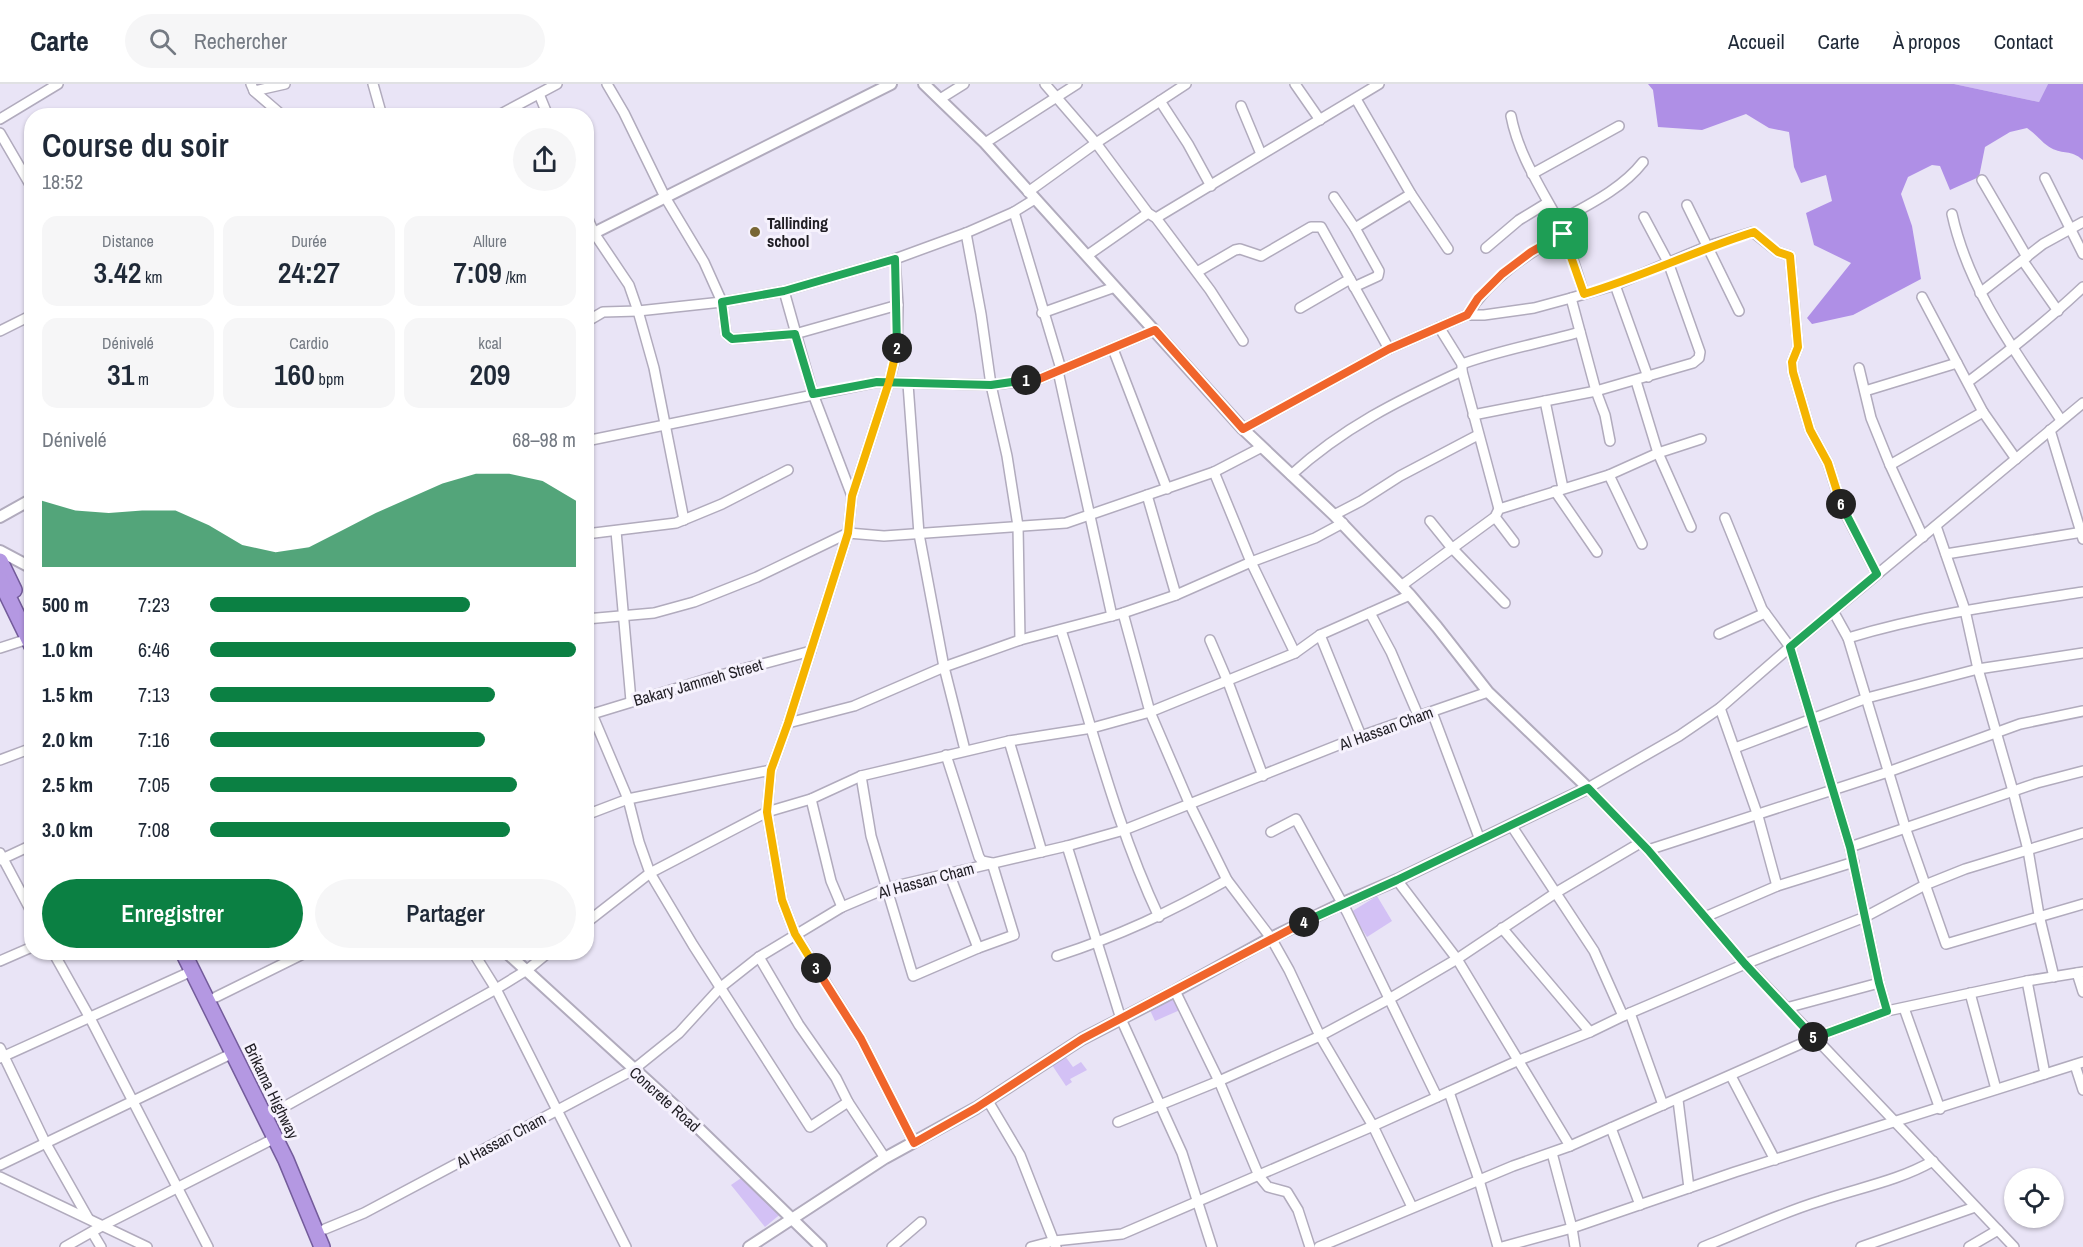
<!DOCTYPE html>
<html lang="fr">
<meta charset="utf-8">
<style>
:root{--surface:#fff;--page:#f6f6f7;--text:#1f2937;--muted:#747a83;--line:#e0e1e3;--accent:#0b8043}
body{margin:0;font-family:"Archivo Narrow",sans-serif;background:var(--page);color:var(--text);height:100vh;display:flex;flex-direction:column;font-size:22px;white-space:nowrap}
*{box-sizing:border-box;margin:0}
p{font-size:20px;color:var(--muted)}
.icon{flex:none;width:33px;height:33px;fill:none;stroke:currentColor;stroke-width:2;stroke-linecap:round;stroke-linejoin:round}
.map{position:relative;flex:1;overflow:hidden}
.details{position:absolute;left:24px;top:24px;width:570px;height:852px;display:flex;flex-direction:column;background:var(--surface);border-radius:24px;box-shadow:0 2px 4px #0004}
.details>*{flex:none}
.tools{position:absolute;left:2004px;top:1084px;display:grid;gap:12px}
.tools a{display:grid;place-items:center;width:60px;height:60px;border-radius:50%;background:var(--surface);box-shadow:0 2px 4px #0004;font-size:30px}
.pin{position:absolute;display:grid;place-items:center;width:51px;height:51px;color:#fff;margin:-26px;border-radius:12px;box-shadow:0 3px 9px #0006}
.km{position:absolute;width:30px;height:30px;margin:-15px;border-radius:50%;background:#222;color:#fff;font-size:16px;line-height:30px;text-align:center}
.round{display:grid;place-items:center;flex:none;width:63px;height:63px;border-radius:32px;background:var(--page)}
.overview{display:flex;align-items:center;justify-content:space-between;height:102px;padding:0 18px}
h1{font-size:33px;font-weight:600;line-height:45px}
.stats{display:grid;grid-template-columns:repeat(3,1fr);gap:9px;height:102px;padding:6px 18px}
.stats div{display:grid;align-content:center;border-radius:15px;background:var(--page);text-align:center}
.stats b{font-size:30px;font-weight:600}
.stats small{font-size:16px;font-weight:400}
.stats p{font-size:16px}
.chart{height:168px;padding:12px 18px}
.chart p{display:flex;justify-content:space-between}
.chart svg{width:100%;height:108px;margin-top:6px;fill:var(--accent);opacity:.7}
.cta{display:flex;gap:12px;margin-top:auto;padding:12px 18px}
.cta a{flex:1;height:69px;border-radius:36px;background:var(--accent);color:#fff;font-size:24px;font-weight:600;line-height:69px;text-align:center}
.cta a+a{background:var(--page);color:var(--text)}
ul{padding:0 18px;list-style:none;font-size:20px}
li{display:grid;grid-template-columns:96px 72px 1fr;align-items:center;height:45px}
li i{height:15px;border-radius:8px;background:var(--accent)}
header{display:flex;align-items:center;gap:36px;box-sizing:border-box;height:84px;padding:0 30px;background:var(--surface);border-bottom:2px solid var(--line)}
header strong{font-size:28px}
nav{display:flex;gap:33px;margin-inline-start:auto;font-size:21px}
.search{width:420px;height:54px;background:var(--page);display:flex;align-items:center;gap:15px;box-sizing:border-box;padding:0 21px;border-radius:33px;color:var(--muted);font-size:22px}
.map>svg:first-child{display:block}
</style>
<header>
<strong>Carte</strong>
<div class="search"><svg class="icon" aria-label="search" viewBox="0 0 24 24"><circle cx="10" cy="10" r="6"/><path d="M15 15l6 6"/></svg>Rechercher</div>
<nav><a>Accueil</a><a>Carte</a><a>À propos</a><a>Contact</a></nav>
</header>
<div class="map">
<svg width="2083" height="1163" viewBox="0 0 2083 1163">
<rect width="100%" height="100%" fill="#e9e4f6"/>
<g fill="#d3c1f5">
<path d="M1954 0H2048L2039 18Z"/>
<path d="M1377 812 1392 837 1367 853 1351 828Z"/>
<path d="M1174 914 1180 926 1155 937 1149 924Z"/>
<path d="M1065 972 1073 983 1081 978 1087 986 1070 995 1072 998 1066 1002 1052 981Z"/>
<path d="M744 1092 783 1128 765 1143 731 1101Z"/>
</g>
<path fill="#af8fe6" d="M1648 0H1954L2039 18 2048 0H2083V76C2070 65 2064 71 2051 64 2043 60 2036 50 2027 44L2010 48 1985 63 1979 93 1950 106 1940 82 1932 81 1908 93 1901 110 1912 142 1921 195 1853 231 1812 240 1807 234 1851 179 1814 161 1806 129 1832 117 1826 91 1801 99 1794 83 1789 48 1769 44 1746 30 1702 46 1658 43 1653 6Z"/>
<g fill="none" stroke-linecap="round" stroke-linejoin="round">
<g stroke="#b1abbd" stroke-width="12">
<g id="minor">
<path d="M251 0 254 7 283 32"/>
<path d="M373 0 382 32"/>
<path d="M607 0 624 29 665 113 704 178 722 218 726 250 732 255 795 250 898 221"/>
<path d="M1045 0 1096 59 1148 129 1156 134 1210 206 1243 257"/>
<path d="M1295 0 1320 36"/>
<path d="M254 7 285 0"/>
<path d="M539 10 548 32"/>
<path d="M940 15 964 0"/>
<path d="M1356 15 1411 110 1448 165"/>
<path d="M1160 17 1188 60 1211 102"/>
<path d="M1241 22 1261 70"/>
<path d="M497 32 557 0"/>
<path d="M1511 32C1518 69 1539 101 1557 134 1568 155 1576 187 1584 210"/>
<path d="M0 35 58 0"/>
<path d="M0 49 32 104"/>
<path d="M985 59 1077 0"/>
<path d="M1532 90 1619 42"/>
<path d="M2045 94 2083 170"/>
<path d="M1982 96 2027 173"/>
<path d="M1028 108 1096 59 1186 0"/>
<path d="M1334 113 1355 144 1379 187 1378 192 1354 203"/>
<path d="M1687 121 1739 227"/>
<path d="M1014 128 1061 285"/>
<path d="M586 130 594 149 629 201 638 227 654 284 684 436"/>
<path d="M1952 130C1969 208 2018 271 2061 336"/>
<path d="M1156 134 1379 0"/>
<path d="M1559 137C1588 121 1622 105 1643 78"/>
<path d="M1355 144 1411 110"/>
<path d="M966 149 981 230 991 301 1007 372 1018 442 1020 556"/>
<path d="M1486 164 1519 136 1547 119"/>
<path d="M1088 171 1148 129"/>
<path d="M895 175 898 221 897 266 889 298 852 412 848 449 788 639 771 686 767 728 782 816 795 850 861 955 914 1059"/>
<path d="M2023 177 2058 227"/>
<path d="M1197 188 1235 166 1240 165 1261 172 1311 143H1321L1389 265"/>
<path d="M1615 201 1648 293"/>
<path d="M784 207 813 310 852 412"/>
<path d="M1980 209 2043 160 2083 138"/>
<path d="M1922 213 1983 328 2016 375"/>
<path d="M1571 214 1596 307 1605 331 1610 357"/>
<path d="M1300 224 1350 195"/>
<path d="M1042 229 1115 203"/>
<path d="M1467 231C1490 194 1526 171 1562 150"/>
<path d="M586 238 603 228 638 227 722 218 784 207 895 175 966 149 1014 128 1035 115"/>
<path d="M1439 243 1462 280V287L1499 425"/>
<path d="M0 247 32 231"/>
<path d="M1113 265 1167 405"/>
<path d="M1462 280C1500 266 1541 259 1580 248"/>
<path d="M1859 284 1871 334 1890 381 1923 453"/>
<path d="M1058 287 1112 532"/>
<path d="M1636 297 1658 369 1691 443"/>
<path d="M1968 298C2008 268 2047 237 2083 203"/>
<path d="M908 300 919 450 944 583 965 666"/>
<path d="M1865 307 1957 279"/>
<path d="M1545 317 1563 404"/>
<path d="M1473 331 1596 307 1693 279 1699 274 1700 268 1668 178 1644 133"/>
<path d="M1243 345 1389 265 1467 231H1484L1534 224 1571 214 1615 201 1708 162 1753 148 1778 168 1790 172 1798 263 1792 278 1793 288 1810 346 1828 379 1841 421 1877 490"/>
<path d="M2050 346 2083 455"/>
<path d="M586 357 877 298 991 301 1039 295 1155 246"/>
<path d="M1890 381 1983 328"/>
<path d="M1214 388 1251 478 1295 569"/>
<path d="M1291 391C1344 343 1397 317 1462 287"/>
<path d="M1609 391 1642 460"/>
<path d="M1555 407 1597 468"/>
<path d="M1147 411 1176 511"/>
<path d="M1334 431 1361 417 1400 392 1478 351"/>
<path d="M1495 433 1514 458"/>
<path d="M1725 434 1762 525 1790 563 1850 763 1879 899 1887 927"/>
<path d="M1430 437 1451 463 1505 519"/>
<path d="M1936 442 1965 526 1978 585 2013 707 2028 766 2039 831 2054 893"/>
<path d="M616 447 631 617"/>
<path d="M586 450 676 439 722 420 788 386"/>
<path d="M1946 470 2083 448"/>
<path d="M1401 502 1495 433 1499 425 1609 391 1658 369 1701 355"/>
<path d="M1833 527 1848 554 1906 746 1946 860 2083 820"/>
<path d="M1123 529 1150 628 1190 721 1227 796 1271 854 1289 886 1320 952 1373 1042 1412 1123"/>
<path d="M1370 529 1391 568 1418 631"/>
<path d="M586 535 654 529 694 518 757 493 848 449 884 452 1066 439 1214 388 1262 363"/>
<path d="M1061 546C1092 642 1116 742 1159 833"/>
<path d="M1719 550 1765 529"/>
<path d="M1320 551 1361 652"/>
<path d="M1848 554C1924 531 2004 520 2083 508"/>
<path d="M1210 556 1228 598 1263 692"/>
<path d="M0 564 28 555"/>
<path d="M1720 624 1758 732 1777 802"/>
<path d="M1432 628 1480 756"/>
<path d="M592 630 628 715 639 758 650 789 693 861 810 1043 848 1018"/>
<path d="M589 631 717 592 811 567"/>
<path d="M788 639 854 622 944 583 1020 556 1123 529 1176 511 1251 478 1315 454 1343 439"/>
<path d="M1009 657 1042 768"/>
<path d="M1735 664 1867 614 1978 585 2083 569"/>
<path d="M0 676 32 664"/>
<path d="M861 692 871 752 913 892 978 864 1014 851 992 779 982 777 979 773 946 671"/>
<path d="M811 715 831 797 842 823"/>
<path d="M586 731 628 715 771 686"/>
<path d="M1511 741 1594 867 1623 932"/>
<path d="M1271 748 1296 735 1347 828 1437 1013"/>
<path d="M1067 762 1121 935 1182 1069 1212 1163"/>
<path d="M1850 763 2037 699 2083 687"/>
<path d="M1648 766 1888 688 2020 640 2083 627"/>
<path d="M0 769 32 829"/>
<path d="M0 776 32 761"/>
<path d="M949 789 978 864"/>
<path d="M1397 796 1457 875 1570 1062"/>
<path d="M1705 833 1777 802 1854 778"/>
<path d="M586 839 650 789 767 728 811 715 861 692 1009 657 1092 644 1150 628 1295 569 1320 551 1410 511"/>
<path d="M1502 844 1590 948"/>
<path d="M53 868 90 934 208 1163"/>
<path d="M473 868 496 905 626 1163"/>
<path d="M1057 872C1119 852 1170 828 1227 796"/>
<path d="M759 873 799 941 836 994 848 1018 885 1074"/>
<path d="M0 877 32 863"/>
<path d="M2077 889 2083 908"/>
<path d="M2027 897 2045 990"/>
<path d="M1175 907 1219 997 1259 1092 1268 1103 1287 1108 1298 1126 1310 1163"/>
<path d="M1970 909 1996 1005"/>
<path d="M216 913 307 868"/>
<path d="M1786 924 1879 899"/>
<path d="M1904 924 1940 1025"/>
<path d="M1630 929 1663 1021"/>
<path d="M0 964 45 1058 88 1134"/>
<path d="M0 974 192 887"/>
<path d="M2075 981 2083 1006"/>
<path d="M1731 992 1775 1076"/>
<path d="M1449 1008 1479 1096 1498 1163"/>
<path d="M1678 1016 1689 1104"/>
<path d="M988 1017 1020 1071 1056 1163"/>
<path d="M273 1029 496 905 527 886 549 868"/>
<path d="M1118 1038 1219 997 1320 952 1389 915 1457 875 1557 808 1640 759"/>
<path d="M1611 1044 1640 1121"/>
<path d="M1552 1069 1572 1144 1575 1163"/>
<path d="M0 1081 233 969"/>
<path d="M0 1093 147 1163"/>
<path d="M325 1145 364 1129 633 986 679 949 721 903 759 873 842 823 887 804 1067 762 1124 746 1361 652 1488 608"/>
<path d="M92 1148 101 1163"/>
<path d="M65 1163 102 1142 275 1054"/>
<path d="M892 1163 921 1138"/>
<path d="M1031 1163 1054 1157 1122 1150 1373 1042 1517 977 1590 948 1623 932 1745 880 1865 833 1925 801 1965 785 2083 749"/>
<path d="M1319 1163 1513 1082 1570 1062 1814 954 1887 927 2027 897 2083 888"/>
<path d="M1502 1163 1572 1144 1735 1088 2083 978"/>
<path d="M1703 1163C1742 1148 1780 1129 1820 1117 1858 1104 1898 1097 1933 1077"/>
<path d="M1861 1163 1975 1123"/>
<path d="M1969 1163 1998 1146"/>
<path d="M2014 1163 1745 880 1648 766 1588 704 1679 652 1720 624 1790 563 2083 319"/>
</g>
</g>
<g stroke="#b1abbd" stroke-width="14">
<g id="tertiary">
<path d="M586 153 891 0"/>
<path d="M0 433 32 415"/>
<path d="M0 467 32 484"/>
<path d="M506 868 688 1034 821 1163"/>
<path d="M749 1163 885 1074 976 1024 1082 955 1175 907 1271 854 1341 820 1397 796 1588 704 1488 608 1437 543 1410 511 1334 431 1243 345 985 59 924 0"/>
</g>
</g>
<g stroke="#745c9b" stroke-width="18">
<g id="trunk">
<path d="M0 477 14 506"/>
<path d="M0 496 32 562"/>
<path d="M183 868 286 1076 322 1163"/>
</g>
</g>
<use href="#minor" stroke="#fff" stroke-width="9"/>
<use href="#tertiary" stroke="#fff" stroke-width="10"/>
<use href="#trunk" stroke="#b498e2" stroke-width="15"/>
</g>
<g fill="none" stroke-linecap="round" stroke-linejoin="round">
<g stroke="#fff" stroke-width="12">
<path id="split-1" d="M1026 296 1039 295 1155 246 1243 345 1389 265 1467 231 1478 214 1502 190 1531 168 1563 150"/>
</g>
<g stroke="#fff" stroke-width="12">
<path id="split-2" d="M897 264 895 175 784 207 722 218 726 250 732 255 795 250 813 310 877 298 991 301 1026 296"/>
</g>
<g stroke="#fff" stroke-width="12">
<path id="split-3" d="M816 884 795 850 782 816 767 728 771 686 788 639 848 449 852 412 889 298 897 264"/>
</g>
<g stroke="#fff" stroke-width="12">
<path id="split-4" d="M816 884 861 955 914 1059 976 1024 1082 955 1304 838"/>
</g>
<g stroke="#fff" stroke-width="12">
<path id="split-5" d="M1304 838 1397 796 1588 704 1648 766 1745 880 1813 953"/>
</g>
<g stroke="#fff" stroke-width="12">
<path id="split-6" d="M1813 953 1814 954 1887 927 1879 899 1850 763 1790 563 1877 490 1841 420"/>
</g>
<g stroke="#fff" stroke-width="12">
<path id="split-7" d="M1563 150 1584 210C1642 193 1696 166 1754 148L1778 168 1790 172 1798 263 1792 278 1793 288 1810 346 1828 379 1841 420"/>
</g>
<use href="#split-1" stroke="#f0652b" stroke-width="8"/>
<use href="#split-2" stroke="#22a559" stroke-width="8"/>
<use href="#split-3" stroke="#f5b400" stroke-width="8"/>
<use href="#split-4" stroke="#f0652b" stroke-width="8"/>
<use href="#split-5" stroke="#22a559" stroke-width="8"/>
<use href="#split-6" stroke="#22a559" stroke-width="8"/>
<use href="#split-7" stroke="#f5b400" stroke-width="8"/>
</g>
<circle fill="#786634" stroke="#f6f2fd" stroke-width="2" cx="755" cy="148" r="6"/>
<g text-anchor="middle" stroke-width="6" stroke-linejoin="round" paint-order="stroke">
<g font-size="16" font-weight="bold" fill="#201e24" stroke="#f6f2fd" text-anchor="start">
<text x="767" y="145">Tallinding<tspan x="767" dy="18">school</tspan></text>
</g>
<g font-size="16" fill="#201e24" stroke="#f6f2fd">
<text transform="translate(698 598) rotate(-16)" y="6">Bakary Jammeh Street</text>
<text transform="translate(1386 644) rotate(-20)" y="6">Al Hassan Cham</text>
<text transform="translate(926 796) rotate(-15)" y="6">Al Hassan Cham</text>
<text transform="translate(272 1007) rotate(64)" y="6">Brikama Highway</text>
<text transform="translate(665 1015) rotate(42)" y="6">Concrete Road</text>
<text transform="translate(501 1056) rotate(-28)" y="6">Al Hassan Cham</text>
</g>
</g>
</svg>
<div class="tools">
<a><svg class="icon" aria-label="locate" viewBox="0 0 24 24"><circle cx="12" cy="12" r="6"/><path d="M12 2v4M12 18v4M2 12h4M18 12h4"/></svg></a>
</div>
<div class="pin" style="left:1563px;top:150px;background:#1e9e55"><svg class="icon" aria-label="arrive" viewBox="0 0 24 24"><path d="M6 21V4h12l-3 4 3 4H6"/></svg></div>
<b class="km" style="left:1026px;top:296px">1</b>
<b class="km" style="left:897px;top:264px">2</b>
<b class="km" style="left:816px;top:884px">3</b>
<b class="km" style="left:1304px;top:838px">4</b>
<b class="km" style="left:1813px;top:953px">5</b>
<b class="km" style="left:1841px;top:420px">6</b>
<section class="details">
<div class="overview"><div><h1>Course du soir</h1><p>18:52</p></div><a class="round"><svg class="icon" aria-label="share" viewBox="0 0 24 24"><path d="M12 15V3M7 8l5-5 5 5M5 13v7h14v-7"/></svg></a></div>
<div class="stats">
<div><p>Distance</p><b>3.42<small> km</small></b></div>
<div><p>Durée</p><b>24:27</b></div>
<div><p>Allure</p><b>7:09<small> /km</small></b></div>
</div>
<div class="stats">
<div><p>Dénivelé</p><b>31<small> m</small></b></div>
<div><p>Cardio</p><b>160<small> bpm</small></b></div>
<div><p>kcal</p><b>209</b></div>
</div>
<div class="chart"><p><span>Dénivelé</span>68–98 m</p>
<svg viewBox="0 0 160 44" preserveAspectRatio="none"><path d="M0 44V17L10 21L20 22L30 21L40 21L50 27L60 35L70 38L80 36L90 29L100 22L110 16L120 10L130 6L140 6L150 9L160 17V44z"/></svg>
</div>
<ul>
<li><b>500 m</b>7:23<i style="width:71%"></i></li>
<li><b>1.0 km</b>6:46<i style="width:100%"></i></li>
<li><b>1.5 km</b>7:13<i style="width:78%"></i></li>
<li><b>2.0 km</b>7:16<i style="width:75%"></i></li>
<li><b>2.5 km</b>7:05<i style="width:84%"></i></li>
<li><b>3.0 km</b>7:08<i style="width:82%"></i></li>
</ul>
<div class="cta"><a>Enregistrer</a><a>Partager</a></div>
</section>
</div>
